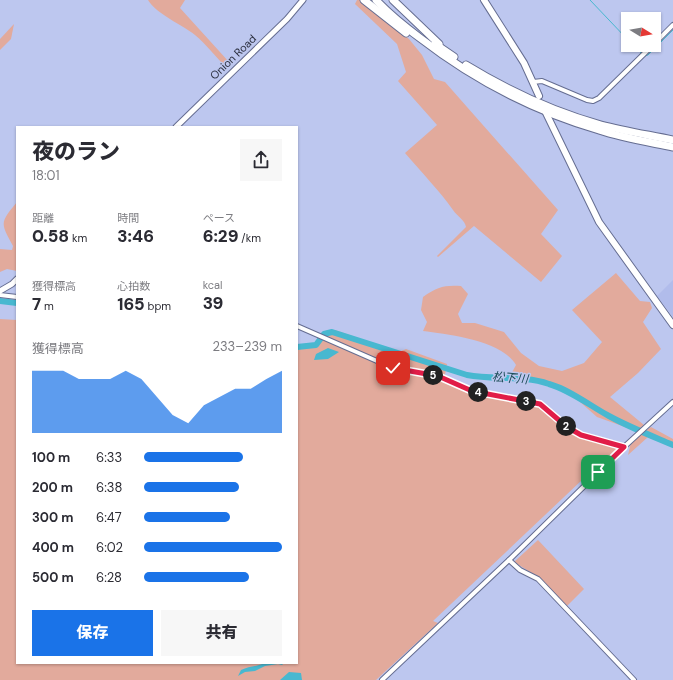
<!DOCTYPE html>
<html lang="ja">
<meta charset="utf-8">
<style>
:root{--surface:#fff;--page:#f7f7f7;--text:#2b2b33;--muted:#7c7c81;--accent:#1a73e8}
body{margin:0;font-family:"DM Sans","Noto Sans JP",sans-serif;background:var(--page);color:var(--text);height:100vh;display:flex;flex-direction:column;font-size:15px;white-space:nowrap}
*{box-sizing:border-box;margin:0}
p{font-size:13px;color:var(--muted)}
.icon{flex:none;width:22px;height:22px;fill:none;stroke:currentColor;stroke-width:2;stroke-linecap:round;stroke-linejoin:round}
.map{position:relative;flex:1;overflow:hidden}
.side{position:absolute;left:16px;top:126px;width:282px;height:538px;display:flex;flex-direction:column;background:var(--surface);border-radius:0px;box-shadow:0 1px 3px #0004}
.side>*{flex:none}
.needle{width:26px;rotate:101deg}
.fabs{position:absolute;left:621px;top:12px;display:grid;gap:8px}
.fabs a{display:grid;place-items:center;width:40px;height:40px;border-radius:0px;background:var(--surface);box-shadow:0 1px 3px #0004;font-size:20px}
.pin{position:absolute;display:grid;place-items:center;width:34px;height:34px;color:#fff;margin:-17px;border-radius:8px;box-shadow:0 2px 6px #0006}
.km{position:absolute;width:20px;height:20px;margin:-10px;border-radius:50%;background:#222;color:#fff;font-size:11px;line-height:20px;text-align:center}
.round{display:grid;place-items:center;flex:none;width:42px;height:42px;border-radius:0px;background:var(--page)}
.head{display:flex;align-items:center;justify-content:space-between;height:68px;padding:0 16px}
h1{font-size:22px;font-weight:800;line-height:30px}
.metrics{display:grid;grid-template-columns:repeat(3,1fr);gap:6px;height:68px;padding:4px 16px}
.metrics div{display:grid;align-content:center}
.metrics b{font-size:17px;font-weight:800}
.metrics small{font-size:11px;font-weight:400}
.metrics p{font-size:11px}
.chart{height:112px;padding:8px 16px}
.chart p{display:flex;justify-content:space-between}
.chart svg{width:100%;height:72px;margin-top:4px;fill:var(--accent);opacity:.7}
.button{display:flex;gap:8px;margin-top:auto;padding:8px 16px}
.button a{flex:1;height:46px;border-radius:0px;background:var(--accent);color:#fff;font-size:16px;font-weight:800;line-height:46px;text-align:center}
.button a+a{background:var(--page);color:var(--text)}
ul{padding:0 16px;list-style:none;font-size:13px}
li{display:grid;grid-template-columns:64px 48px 1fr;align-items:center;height:30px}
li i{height:10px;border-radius:5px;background:var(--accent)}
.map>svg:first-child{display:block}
</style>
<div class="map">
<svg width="673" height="680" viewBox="0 0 673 680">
<rect width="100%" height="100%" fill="#bdc7ef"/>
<path fill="#b1bceb" d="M673 280V317L657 296Z"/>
<g fill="#e2aa9c">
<path d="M148 0H185L180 8 229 62 225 66C215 56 206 44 195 35 183 25 156 14 148 0Z"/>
<path d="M357 0H361L409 39 422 55 434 79 445 82 558 210 541 234 562 256 541 282 474 226 438 257 437 256 466 227C465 220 457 216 453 210 439 190 421 172 405 153L437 125 398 81 406 72 397 44 355 4Z"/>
<path d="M14 24 11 39 0 50V39Z"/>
<path d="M17 202V271L7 269 0 272V249L12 250 13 246C0 222 0 223 17 202Z"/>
<path d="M616 273 640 301 650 302 652 308 643 322 661 349 638 373 610 397 644 425 636 431 597 417 579 401 558 387 510 376 516 365C503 341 448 334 423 331L427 322 421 310 423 297C437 287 444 285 461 286L468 294 458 314 462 323H475L504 332 521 353 539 366 562 371 584 363 602 342 572 310Z"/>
<path d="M0 319 17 320V663H297V349L318 347 325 331 335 330 399 352 406 349 447 364 444 380 481 394 539 407 567 429 583 438 617 449 582 480 433 621 438 623 376 680H0Z"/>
<path d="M651 427 673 439V447L648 437 628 455 631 442Z"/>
<path d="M538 540 584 589 567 606 535 575 514 562Z"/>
</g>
<g fill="#48b8d0">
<path d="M328 348 339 352 328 359 314 360 316 354Z"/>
<path d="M264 663H284L282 665 278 664 265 666 255 671 245 672 238 676 241 670C249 666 256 667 264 663Z"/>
<path d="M289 672 301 673 302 680H280Z"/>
</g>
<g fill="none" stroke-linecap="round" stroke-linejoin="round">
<g stroke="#48b8d0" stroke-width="1">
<path d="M590 0 628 40"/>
<path d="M633 45 641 53"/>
<path d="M645 56 648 55 673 30"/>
</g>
<g stroke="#48b8d0" stroke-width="6">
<path d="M0 301 17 303"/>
<path d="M297 347 316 345 324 334 332 332 467 375C494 380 522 375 549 384 570 390 589 405 609 416 629 427 652 436 673 445"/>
</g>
<g stroke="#656d91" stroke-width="6">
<g id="minor">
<path d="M654 44 673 25"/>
<path d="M533 82 542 81 587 100 593 101 599 98 653 45"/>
<path d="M0 295 17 297"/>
<path d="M297 326 393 368 438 376 471 391 540 404 567 427 581 435 624 447"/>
<path d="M509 560 520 570 538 579 634 680"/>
<path d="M382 680 509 560 624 447 673 402"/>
</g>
</g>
<g stroke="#656d91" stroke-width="7">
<g id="tertiary">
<path d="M176 127 287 19 303 0"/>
<path d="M0 291 12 284 17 279"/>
</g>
</g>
<g stroke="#656d91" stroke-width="8">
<g id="primary">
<path d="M484 0 524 63 539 96"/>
<path d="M546 113 599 222 673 325"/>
</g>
</g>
<g stroke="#656d91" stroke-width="9">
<g id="motorway">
<path d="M364 0 406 33"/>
<path d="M376 0C389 14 404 26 420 38 473 79 534 111 599 130 623 138 649 142 673 147"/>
<path d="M393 0 439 44"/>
<path d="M435 44 454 57"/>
<path d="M466 65C507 90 554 112 601 125 624 131 649 135 673 140"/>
</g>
</g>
<use href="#minor" stroke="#fff" stroke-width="4"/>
<use href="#tertiary" stroke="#fff" stroke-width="5"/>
<use href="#primary" stroke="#fff" stroke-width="6"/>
<use href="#motorway" stroke="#fff" stroke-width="7"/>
</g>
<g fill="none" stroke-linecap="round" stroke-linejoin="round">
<g stroke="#fff" stroke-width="8">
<path id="route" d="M393 368 438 376 472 391 540 404 567 427 581 435 624 447 598 472"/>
</g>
<use href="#route" stroke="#e11d48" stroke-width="5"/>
</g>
<g text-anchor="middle" stroke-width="3" stroke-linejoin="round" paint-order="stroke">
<g font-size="11" fill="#2d3141" stroke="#bdc7ef">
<text transform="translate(233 57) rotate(-44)" y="4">Onion Road</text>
</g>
<g font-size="12" font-style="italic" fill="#1b4b56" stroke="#bdc7ef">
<text transform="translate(510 378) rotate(5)" y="4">松下川</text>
</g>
</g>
</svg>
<div class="fabs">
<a><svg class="needle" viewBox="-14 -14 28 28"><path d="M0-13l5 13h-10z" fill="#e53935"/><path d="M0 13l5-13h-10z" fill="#7c7c81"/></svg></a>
</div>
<div class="pin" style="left:598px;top:472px;background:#1e9e55"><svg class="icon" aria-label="arrive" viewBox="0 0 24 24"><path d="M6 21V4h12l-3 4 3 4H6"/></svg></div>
<div class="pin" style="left:393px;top:368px;background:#d93025"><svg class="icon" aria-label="check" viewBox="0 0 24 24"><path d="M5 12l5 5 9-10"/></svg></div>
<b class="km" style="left:566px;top:426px">2</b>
<b class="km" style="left:526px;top:401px">3</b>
<b class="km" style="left:478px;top:392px">4</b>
<b class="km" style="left:433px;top:375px">5</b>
<section class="side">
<div class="head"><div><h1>夜のラン</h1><p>18:01</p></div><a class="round"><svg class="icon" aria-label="share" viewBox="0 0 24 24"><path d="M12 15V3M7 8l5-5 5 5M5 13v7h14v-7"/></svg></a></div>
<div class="metrics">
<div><p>距離</p><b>0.58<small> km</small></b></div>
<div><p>時間</p><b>3:46</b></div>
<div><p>ペース</p><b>6:29<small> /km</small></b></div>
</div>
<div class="metrics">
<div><p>獲得標高</p><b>7<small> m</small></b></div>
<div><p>心拍数</p><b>165<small> bpm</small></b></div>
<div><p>kcal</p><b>39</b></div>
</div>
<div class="chart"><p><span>獲得標高</span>233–239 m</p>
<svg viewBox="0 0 160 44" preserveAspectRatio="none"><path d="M0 44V6L10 6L20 6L30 11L40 11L50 11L60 6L70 11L80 22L90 33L100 38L110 27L120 22L130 17L140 17L150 11L160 6V44z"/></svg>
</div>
<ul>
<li><b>100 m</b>6:33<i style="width:72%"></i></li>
<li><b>200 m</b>6:38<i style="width:69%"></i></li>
<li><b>300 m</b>6:47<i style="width:62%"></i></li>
<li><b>400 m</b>6:02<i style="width:100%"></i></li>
<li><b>500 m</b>6:28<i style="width:76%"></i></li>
</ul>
<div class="button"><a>保存</a><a>共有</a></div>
</section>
</div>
